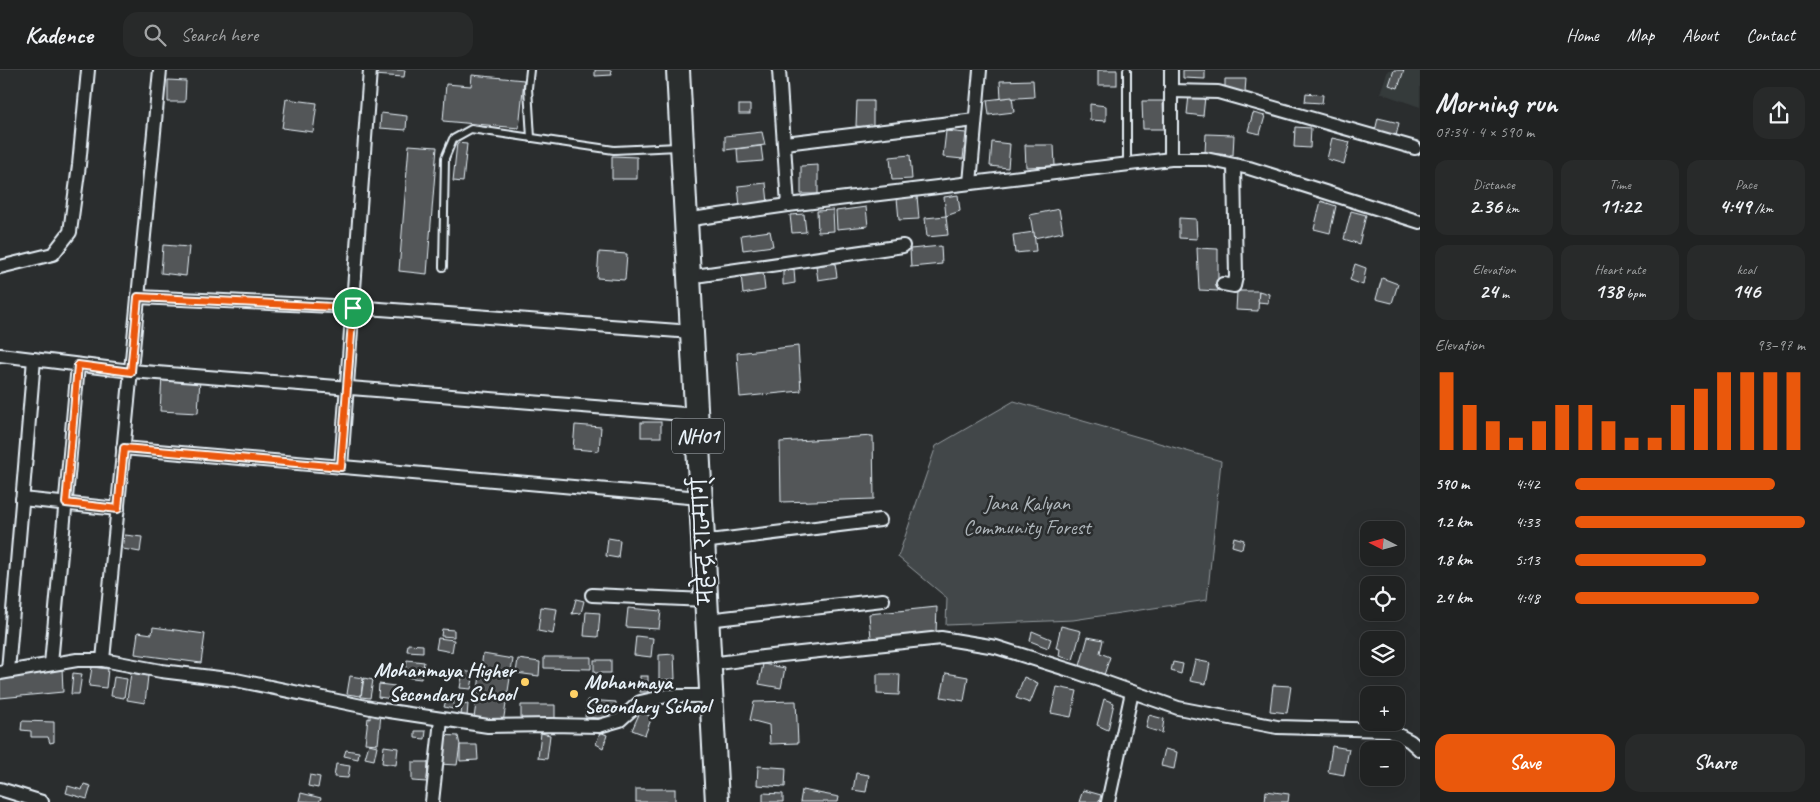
<!DOCTYPE html>
<meta charset="utf-8">
<style>
:root{--surface:#202222;--page:#282a2a;--text:#f1f3f6;--muted:#a2a4a5;--line:#3d3f40;--accent:#ea580c}
body{margin:0;font-family:Caveat,"Playpen Sans Deva",sans-serif;background:var(--page);color:var(--text);height:100vh;display:flex;flex-direction:column;font-size:19px;white-space:nowrap}
*{box-sizing:border-box;margin:0}
p{font-size:16px;color:var(--muted)}
.icon{flex:none;width:28px;height:28px;fill:none;stroke:currentColor;stroke-width:2;stroke-linecap:round;stroke-linejoin:round}
.map{position:relative;flex:1;overflow:hidden}
.drawer{display:flex;flex-direction:column;background:var(--surface);width:400px}
.drawer>*{flex:none}
.needle{width:32px;rotate:276deg}
.fabs{position:absolute;left:1360px;top:451px;display:grid;gap:10px}
.fabs a{display:grid;place-items:center;width:45px;height:45px;border-radius:10px;background:var(--surface);box-shadow:0 5px 20px #0002,0 0 0 1px var(--line);font-size:25px}
.pin{position:absolute;display:grid;place-items:center;width:42px;height:42px;color:#fff;margin:-21px;border:2px solid #fff;border-radius:50%;box-shadow:0 1px 5px #0007}
.round{display:grid;place-items:center;flex:none;width:52px;height:52px;border-radius:15px;background:var(--page)}
.overview{display:flex;align-items:center;justify-content:space-between;height:85px;padding:0 15px}
h1{font-size:28px;font-weight:700;line-height:38px}
.metrics{display:grid;grid-template-columns:repeat(3,1fr);gap:8px;height:85px;padding:5px 15px}
.metrics div{display:grid;align-content:center;border-radius:12px;background:var(--page);text-align:center}
.metrics b{font-size:21px;font-weight:700}
.metrics small{font-size:14px;font-weight:400}
.metrics p{font-size:14px}
.chart{height:140px;padding:10px 15px}
.chart p{display:flex;justify-content:space-between}
.chart svg{width:100%;height:90px;margin-top:5px;stroke:var(--accent);stroke-width:6}
.button{display:flex;gap:10px;margin-top:auto;padding:10px 15px}
.button a{flex:1;height:58px;border-radius:15px;background:var(--accent);color:#fff;font-size:20px;font-weight:700;line-height:58px;text-align:center}
.button a+a{background:var(--page);color:var(--text)}
ul{padding:0 15px;list-style:none;font-size:16px}
li{display:grid;grid-template-columns:80px 60px 1fr;align-items:center;height:38px}
li i{height:12px;border-radius:6px;background:var(--accent)}
header{display:flex;align-items:center;gap:30px;box-sizing:border-box;height:70px;padding:0 25px;background:var(--surface);border-bottom:1px solid var(--line)}
header strong{font-size:24px}
nav{display:flex;gap:28px;margin-inline-start:auto;font-size:18px}
.search{width:350px;height:45px;background:var(--page);display:flex;align-items:center;gap:12px;box-sizing:border-box;padding:0 18px;border-radius:15px;color:var(--muted);font-size:19px}
main{display:flex;flex:1;min-height:0}
.map>svg:first-child{display:block}
</style>
<header>
<strong>Kadence</strong>
<div class="search"><svg class="icon" aria-label="search" viewBox="0 0 24 24"><circle cx="10" cy="10" r="6"/><path d="M15 15l6 6"/></svg>Search here</div>
<nav><a>Home</a><a>Map</a><a>About</a><a>Contact</a></nav>
</header>
<main>
<div class="map">
<svg width="1420" height="732" viewBox="0 0 1420 732">
<rect width="100%" height="100%" fill="#2a2d2e"/>
<filter id="ink" filterUnits="userSpaceOnUse"><feTurbulence type="fractalNoise" baseFrequency=".02" numOctaves="2"/><feDisplacementMap in="SourceGraphic" scale="10" xChannelSelector="R" yChannelSelector="G"/><feConvolveMatrix kernelMatrix="1 2 1 2 8 2 1 2 1" color-interpolation-filters="sRGB"/></filter>
<g filter="url(#ink)">
<path fill="#363a3b" d="M1388 0H1420V37L1380 23Z"/>
<path fill="#424648" stroke="#959ca0" d="M1014 331 1221 391 1207 530 1073 550 946 555 947 528 898 487 936 376Z"/>
<g fill="#535759" stroke="#e8f1f8">
<path d="M373 0H405L404 7 373 5Z"/>
<path d="M595 0H611L612 5 595 6Z"/>
<rect x="1098" y="0" width="19" height="15"/>
<path d="M1183 0H1205V9L1183 8Z"/>
<path d="M1394 0H1404L1398 18 1389 15Z"/>
<path d="M472 5 524 10 519 58 443 51 446 14 471 16Z"/>
<path d="M1225 9H1246L1245 22H1225Z"/>
<path d="M168 10 186 11 185 32H168Z"/>
<path d="M1033 10 1034 27 1001 29 1000 11Z"/>
<path d="M1306 23 1323 25 1322 33 1305 32Z"/>
<path d="M1189 25 1205 27 1203 46 1187 44Z"/>
<path d="M1012 27 1014 42 989 45 987 30Z"/>
<path d="M286 29 317 33 313 62 282 58Z"/>
<path d="M857 31H873V58L856 56Z"/>
<path d="M1142 31H1163L1164 59H1143Z"/>
<path d="M1090 34 1106 36V51L1090 50Z"/>
<rect x="739" y="35" width="11" height="9"/>
<path d="M381 43 407 46 406 60 380 58Z"/>
<path d="M1253 43 1265 46 1260 64 1248 61Z"/>
<path d="M1378 48 1399 53 1396 66 1375 61Z"/>
<path d="M1295 57 1311 58 1310 78 1294 77Z"/>
<path d="M946 61 966 63 963 89 943 87Z"/>
<path d="M762 62 765 75 725 80V66Z"/>
<path d="M1206 64 1234 65 1233 85 1205 83Z"/>
<path d="M1332 68 1350 72 1344 94 1327 89Z"/>
<path d="M992 72 1010 74 1008 98 990 96Z"/>
<path d="M457 73 467 74 463 112 453 111Z"/>
<path d="M409 75 437 77 427 204 399 201Z"/>
<path d="M1025 75H1054L1055 96 1026 97Z"/>
<path d="M761 76 763 91 738 93 737 79Z"/>
<path d="M910 85 912 109 892 110 890 87Z"/>
<path d="M612 86 637 87V109H612Z"/>
<path d="M818 95V124H801V96Z"/>
<path d="M766 113 768 133 740 137 738 116Z"/>
<path d="M958 125 960 141 946 146 944 127Z"/>
<path d="M917 126 919 149 899 150 897 128Z"/>
<path d="M1321 131 1336 136 1330 163 1314 159Z"/>
<path d="M866 137 868 156 837 159 836 141Z"/>
<path d="M1059 139 1063 162 1034 168 1030 145Z"/>
<path d="M833 140 834 161 818 162 817 141Z"/>
<path d="M1351 141 1366 145 1359 174 1344 169Z"/>
<path d="M804 144 806 162 792 163 790 145Z"/>
<path d="M946 146 948 165 927 167 925 148Z"/>
<path d="M1179 148 1196 149 1197 169 1179 168Z"/>
<path d="M770 161 773 176 743 180 741 165Z"/>
<path d="M1034 162 1036 181 1015 183 1013 165Z"/>
<path d="M163 175 189 177 186 206 161 203Z"/>
<path d="M941 176 942 194 911 197 910 179Z"/>
<path d="M1197 178 1218 179V221L1199 220Z"/>
<path d="M599 182 627 184 625 210 597 208Z"/>
<path d="M835 193 837 207 818 210 816 196Z"/>
<path d="M1355 194 1366 198 1363 215 1350 210Z"/>
<path d="M794 199 795 213 783 215V200Z"/>
<path d="M763 202 765 220 743 224 741 204Z"/>
<path d="M1382 208 1398 214 1392 233 1376 229Z"/>
<path d="M1237 221H1259L1258 241 1236 240Z"/>
<path d="M1259 221 1269 224 1268 233 1258 232Z"/>
<path d="M798 276 801 321 740 327 737 283Z"/>
<path d="M162 306 200 308 198 343 160 341Z"/>
<rect x="641" y="352" width="20" height="15"/>
<path d="M575 355 601 357 599 381 573 379Z"/>
<path d="M873 366 874 429 781 432 780 372Z"/>
<path d="M125 465 142 467 140 482 123 479Z"/>
<path d="M1234 467 1244 470 1242 479 1232 476Z"/>
<path d="M608 468 620 470 618 488 606 486Z"/>
<path d="M576 529 584 531 581 543 572 544Z"/>
<path d="M541 537 557 539 553 564 538 561Z"/>
<path d="M937 537 936 563 871 568 869 544Z"/>
<path d="M628 538 661 541 659 559 626 557Z"/>
<path d="M586 542 600 543 598 567 584 566Z"/>
<path d="M1061 556 1081 561 1073 590 1059 586 1060 579 1056 578Z"/>
<path d="M153 557 205 564 201 593 135 584 138 562 152 564Z"/>
<path d="M442 559 454 560V567L441 566Z"/>
<path d="M1032 561 1051 569 1048 578 1030 571Z"/>
<path d="M636 566 653 568 651 587 634 585Z"/>
<path d="M1088 567 1103 570 1100 583 1110 587 1104 605 1080 596Z"/>
<path d="M438 568 454 570 452 582 436 579Z"/>
<path d="M408 574 423 575V582L407 581Z"/>
<path d="M483 584 513 589 503 653 474 648Z"/>
<path d="M674 584 675 609 659 610V585Z"/>
<path d="M544 587H591V599L544 598Z"/>
<path d="M518 589 540 592 539 606 516 603Z"/>
<path d="M407 590 424 592 421 609 404 607Z"/>
<rect x="594" y="590" width="17" height="13"/>
<path d="M1195 590 1210 593 1206 614 1190 611Z"/>
<path d="M1173 592 1183 594 1181 604 1171 601Z"/>
<path d="M763 594 785 598 781 618 759 614Z"/>
<path d="M62 597 63 622 0 628V606Z"/>
<path d="M92 597 108 599 106 618 89 616Z"/>
<path d="M463 601 474 603 471 619 460 618Z"/>
<path d="M73 603 82 604 79 624H71Z"/>
<path d="M131 603 148 606 145 633 127 630Z"/>
<path d="M946 603 968 607 964 631 941 627Z"/>
<path d="M877 604H900L899 625 877 624Z"/>
<path d="M350 606 363 608 361 626 347 624Z"/>
<rect x="640" y="606" width="8" height="16"/>
<path d="M114 607 127 609 124 628 111 626Z"/>
<path d="M1024 607 1038 613 1030 633 1016 628Z"/>
<path d="M364 608 373 610 370 628 361 627Z"/>
<path d="M379 614 395 616 393 629 378 627Z"/>
<path d="M1273 615 1291 616 1287 643 1270 641Z"/>
<path d="M1057 617 1077 621 1071 647 1051 643Z"/>
<path d="M1104 629 1114 633 1108 660 1097 655Z"/>
<path d="M446 630 454 631 453 639 444 637Z"/>
<path d="M587 630 616 632 614 649 585 647Z"/>
<path d="M796 631 798 673 770 674 769 655 750 650 754 632Z"/>
<path d="M468 634 467 647 461 646 462 635Z"/>
<path d="M521 635H555V652L521 653Z"/>
<path d="M640 642 652 647 645 665 632 660Z"/>
<path d="M370 643 381 644 378 674 365 673 368 648 370 649Z"/>
<path d="M1149 645 1164 649 1162 663 1146 658Z"/>
<path d="M22 651 54 652V672L50 673 48 667H31V661L21 660Z"/>
<path d="M415 661H426L425 669 415 668Z"/>
<path d="M600 662 607 665 603 678 596 674Z"/>
<path d="M541 663 550 665 547 689 538 688Z"/>
<path d="M440 665 458 666 460 675 457 695 438 694Z"/>
<path d="M369 674 377 676 374 690 365 688Z"/>
<path d="M460 675H477L478 690 460 691Z"/>
<path d="M384 676 398 678 396 695 382 693Z"/>
<path d="M1332 676 1349 679 1344 705 1328 702Z"/>
<path d="M1165 679 1177 682 1174 699 1161 696Z"/>
<path d="M346 680 359 682 358 689 344 686Z"/>
<path d="M412 692H428L427 712 412 711Z"/>
<path d="M336 694 350 696 348 708 334 707Z"/>
<path d="M758 696 786 698 785 717 757 715Z"/>
<path d="M856 703 869 705 866 722 853 720Z"/>
<path d="M310 705 320 707 318 718 308 716Z"/>
<path d="M84 714 91 716 87 729 66 723 68 716 82 720Z"/>
<rect x="636" y="719" width="39" height="13"/>
<path d="M802 720 839 727 838 732H800Z"/>
<path d="M1083 720 1101 725 1099 732H1079Z"/>
<path d="M1266 721 1289 724 1288 732H1265Z"/>
<path d="M301 723 321 728 319 732 299 731Z"/>
<path d="M763 723 783 724V732H763Z"/>
</g>
<g fill="none" stroke-linecap="round" stroke-linejoin="round">
<g stroke="#e8f1f8" stroke-width="10">
<g id="lane">
<path d="M530 0 528 18 531 68"/>
<path d="M1127 94V0"/>
<path d="M443 197 445 88 453 69 471 59 614 80 678 77"/>
</g>
</g>
<g stroke="#e8f1f8" stroke-width="16">
<g id="street">
<path d="M779 0 788 135"/>
<path d="M1171 0V89"/>
<path d="M1171 21 1218 22 1415 78"/>
<path d="M785 73 975 50"/>
<path d="M970 113 980 0"/>
<path d="M685 150 788 135 1171 89H1206L1249 98 1420 152"/>
<path d="M0 197 53 184 70 162 79 95 88 0"/>
<path d="M688 207 903 176"/>
<path d="M1223 214 1234 216 1236 207 1234 95"/>
<path d="M138 227 353 237 692 262"/>
<path d="M0 285 131 301 697 345"/>
<path d="M123 378 700 428"/>
<path d="M341 397 370 0"/>
<path d="M22 429 118 439"/>
<path d="M702 472 880 450"/>
<path d="M592 525 706 530"/>
<path d="M707 550 883 530"/>
<path d="M103 590 160 0"/>
<path d="M51 594 78 295"/>
<path d="M711 594 763 587 941 568 996 577 1079 603 1178 638 1277 657 1389 660 1410 671 1420 680"/>
<path d="M8 601 34 289"/>
<path d="M0 603 77 590H103L161 601 236 610 376 639 488 656 551 655 599 656 620 650 640 632 667 626H712"/>
<path d="M0 719 42 732"/>
<path d="M432 732 441 650"/>
<path d="M1108 732 1132 622"/>
</g>
</g>
<g stroke="#e8f1f8" stroke-width="26">
<path id="highway" d="M678 0 717 732"/>
</g>
<use href="#lane" stroke="#2a2d2e" stroke-width="6"/>
<use href="#street" stroke="#2a2d2e" stroke-width="12"/>
<use href="#highway" stroke="#2a2d2e" stroke-width="22"/>
</g>
</g>
<g fill="none" stroke-linecap="round" stroke-linejoin="round" filter="url(#ink)">
<g stroke="#fff" stroke-width="10">
<path id="route" d="M138 227 353 238 341 397 124 378 118 439 66 433 78 295 131 302Z"/>
</g>
<use href="#route" stroke="#ea580c" stroke-width="6"/>
</g>
<g fill="#ffd166" stroke="#2a2d2e" stroke-width="2">
<circle cx="525" cy="612" r="5"/>
<circle cx="574" cy="624" r="5"/>
</g>
<g text-anchor="middle" stroke-width="5" stroke-linejoin="round" paint-order="stroke">
<rect fill="#2a2d2e" stroke="#afb6bb" stroke-width="1" x="672" y="348.5" width="52" height="35" rx="4"/>
<g font-size="20" font-weight="bold" fill="#e8f1f8">
<text x="698" y="373">NH01</text>
</g>
<g font-size="21" fill="#aeb5ba" stroke="#2a2d2e">
<text x="1027" y="440">Jana Kalyan<tspan x="1027" dy="24">Community Forest</tspan></text>
</g>
<g font-size="21" fill="#e8f1f8" stroke="#2a2d2e">
<text transform="translate(703 471) rotate(-93)" y="7">महेन्द्र राज्मार्ग्</text>
</g>
<g font-size="21" font-weight="bold" fill="#e8f1f8" stroke="#2a2d2e" text-anchor="end">
<text x="515" y="607">Mohanmaya Higher<tspan x="515" dy="24">Secondary School</tspan></text>
<text x="584" y="619" text-anchor="start">Mohanmaya<tspan x="584" dy="24">Secondary School</tspan></text>
</g>
</g>
</svg>
<div class="fabs">
<a><svg class="needle" viewBox="-14 -14 28 28"><path d="M0-13l5 13h-10z" fill="#e53935"/><path d="M0 13l5-13h-10z" fill="#a2a4a5"/></svg></a>
<a><svg class="icon" aria-label="locate" viewBox="0 0 24 24"><circle cx="12" cy="12" r="6"/><path d="M12 2v4M12 18v4M2 12h4M18 12h4"/></svg></a>
<a><svg class="icon" aria-label="layers" viewBox="0 0 24 24"><path d="M12 4l9 5-9 5-9-5zM3 14l9 5 9-5"/></svg></a>
<a>+</a>
<a>−</a>
</div>
<div class="pin" style="left:353px;top:238px;background:#1e9e55"><svg class="icon" aria-label="arrive" viewBox="0 0 24 24"><path d="M6 21V4h12l-3 4 3 4H6"/></svg></div>
</div>
<section class="drawer">
<div class="overview"><div><h1>Morning run</h1><p>07:34 · 4 × 590 m</p></div><a class="round"><svg class="icon" aria-label="share" viewBox="0 0 24 24"><path d="M12 15V3M7 8l5-5 5 5M5 13v7h14v-7"/></svg></a></div>
<div class="metrics">
<div><p>Distance</p><b>2.36<small> km</small></b></div>
<div><p>Time</p><b>11:22</b></div>
<div><p>Pace</p><b>4:49<small> /km</small></b></div>
</div>
<div class="metrics">
<div><p>Elevation</p><b>24<small> m</small></b></div>
<div><p>Heart rate</p><b>138<small> bpm</small></b></div>
<div><p>kcal</p><b>146</b></div>
</div>
<div class="chart"><p><span>Elevation</span>93–97 m</p>
<svg viewBox="0 0 160 44" preserveAspectRatio="none"><path d="M5 44V6M15 44V22M25 44V30M35 44V38M45 44V30M55 44V22M65 44V22M75 44V30M85 44V38M95 44V38M105 44V22M115 44V14M125 44V6M135 44V6M145 44V6M155 44V6"/></svg>
</div>
<ul>
<li><b>590 m</b>4:42<i style="width:87%"></i></li>
<li><b>1.2 km</b>4:33<i style="width:100%"></i></li>
<li><b>1.8 km</b>5:13<i style="width:57%"></i></li>
<li><b>2.4 km</b>4:48<i style="width:80%"></i></li>
</ul>
<div class="button"><a>Save</a><a>Share</a></div>
</section>
</main>
